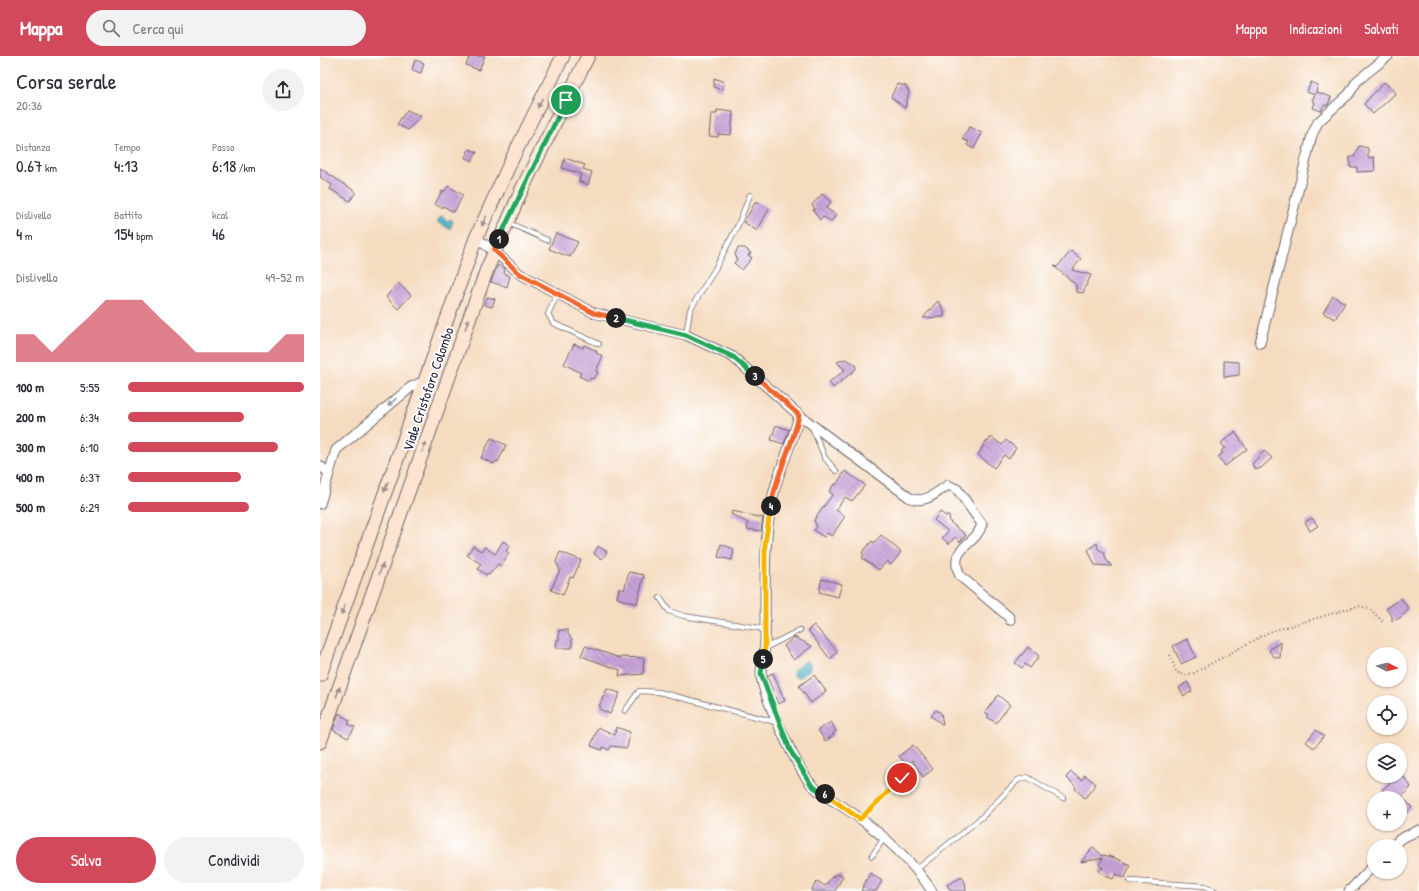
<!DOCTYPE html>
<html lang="it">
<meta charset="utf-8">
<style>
:root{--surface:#fff;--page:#f2f2f3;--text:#2b2b33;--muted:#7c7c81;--accent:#d1495b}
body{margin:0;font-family:"Patrick Hand",sans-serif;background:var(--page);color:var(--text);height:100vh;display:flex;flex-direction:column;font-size:15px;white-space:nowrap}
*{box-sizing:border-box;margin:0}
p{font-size:13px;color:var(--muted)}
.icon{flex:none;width:22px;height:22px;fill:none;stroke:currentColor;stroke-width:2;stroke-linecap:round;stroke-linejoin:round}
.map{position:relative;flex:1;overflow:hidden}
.side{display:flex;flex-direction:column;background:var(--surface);width:320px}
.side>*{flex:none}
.needle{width:26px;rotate:96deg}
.buttons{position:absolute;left:1047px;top:591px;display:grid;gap:8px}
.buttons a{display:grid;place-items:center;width:40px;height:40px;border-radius:50%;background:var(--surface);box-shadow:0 1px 3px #0004;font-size:20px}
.pin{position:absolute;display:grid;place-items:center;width:34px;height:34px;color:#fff;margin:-17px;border:2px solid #fff;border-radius:50%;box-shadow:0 1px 4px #0007}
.km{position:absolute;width:20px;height:20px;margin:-10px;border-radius:50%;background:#222;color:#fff;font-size:11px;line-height:20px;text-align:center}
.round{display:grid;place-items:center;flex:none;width:42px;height:42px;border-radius:21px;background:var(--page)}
.overview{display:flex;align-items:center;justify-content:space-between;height:68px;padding:0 16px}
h1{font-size:22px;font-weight:600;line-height:30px}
.stats{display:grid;grid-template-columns:repeat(3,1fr);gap:6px;height:68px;padding:4px 16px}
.stats div{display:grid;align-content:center}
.stats b{font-size:17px;font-weight:600}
.stats small{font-size:11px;font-weight:400}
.stats p{font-size:11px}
.chart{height:112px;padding:8px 16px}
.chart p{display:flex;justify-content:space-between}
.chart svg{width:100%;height:72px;margin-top:4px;fill:var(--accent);opacity:.7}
.button{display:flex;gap:8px;margin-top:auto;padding:8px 16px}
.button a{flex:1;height:46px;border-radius:24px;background:var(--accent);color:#fff;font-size:16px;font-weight:600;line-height:46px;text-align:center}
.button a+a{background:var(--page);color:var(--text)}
ul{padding:0 16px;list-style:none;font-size:13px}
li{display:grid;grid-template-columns:64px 48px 1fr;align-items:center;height:30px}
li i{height:10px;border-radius:5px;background:var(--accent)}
header{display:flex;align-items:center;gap:24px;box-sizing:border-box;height:56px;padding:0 20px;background:var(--accent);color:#fff}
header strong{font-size:19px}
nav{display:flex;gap:22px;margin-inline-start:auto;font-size:14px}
.search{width:280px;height:36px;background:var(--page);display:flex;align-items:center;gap:10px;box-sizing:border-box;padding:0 14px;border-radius:22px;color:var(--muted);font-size:15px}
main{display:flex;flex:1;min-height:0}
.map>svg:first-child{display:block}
</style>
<header>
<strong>Mappa</strong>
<div class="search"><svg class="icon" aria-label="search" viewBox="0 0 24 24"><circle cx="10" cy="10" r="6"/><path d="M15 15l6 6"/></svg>Cerca qui</div>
<nav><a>Mappa</a><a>Indicazioni</a><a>Salvati</a></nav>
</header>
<main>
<section class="side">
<div class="overview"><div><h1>Corsa serale</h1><p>20:36</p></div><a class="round"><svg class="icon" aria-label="share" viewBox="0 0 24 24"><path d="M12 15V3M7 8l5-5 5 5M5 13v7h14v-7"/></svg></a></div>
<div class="stats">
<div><p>Distanza</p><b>0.67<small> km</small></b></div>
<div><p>Tempo</p><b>4:13</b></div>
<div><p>Passo</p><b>6:18<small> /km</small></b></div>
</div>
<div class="stats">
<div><p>Dislivello</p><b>4<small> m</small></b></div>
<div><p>Battito</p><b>154<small> bpm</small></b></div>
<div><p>kcal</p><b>46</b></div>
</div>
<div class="chart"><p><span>Dislivello</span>49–52 m</p>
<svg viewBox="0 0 160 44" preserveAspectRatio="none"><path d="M0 44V27L10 27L20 38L30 27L40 17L50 6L60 6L70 6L80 17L90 27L100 38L110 38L120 38L130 38L140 38L150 27L160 27V44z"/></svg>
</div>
<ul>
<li><b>100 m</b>5:55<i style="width:100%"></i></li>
<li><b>200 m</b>6:34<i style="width:66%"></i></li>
<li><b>300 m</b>6:10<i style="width:85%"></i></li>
<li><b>400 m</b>6:37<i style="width:64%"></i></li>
<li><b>500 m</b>6:29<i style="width:69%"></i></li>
</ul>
<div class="button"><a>Salva</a><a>Condividi</a></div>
</section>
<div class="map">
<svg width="1099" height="835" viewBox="0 0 1099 835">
<defs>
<pattern id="water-waves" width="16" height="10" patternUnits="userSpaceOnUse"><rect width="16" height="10" fill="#45b1c3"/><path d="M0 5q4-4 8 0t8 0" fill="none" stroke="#3990a0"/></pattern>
<pattern id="building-back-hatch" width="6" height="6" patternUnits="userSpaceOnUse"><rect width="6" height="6" fill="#c7a2d8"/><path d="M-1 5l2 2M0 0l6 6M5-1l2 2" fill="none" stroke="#a184b0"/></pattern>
</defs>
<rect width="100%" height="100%" fill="#fff"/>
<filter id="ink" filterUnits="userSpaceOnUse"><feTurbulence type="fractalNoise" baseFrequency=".025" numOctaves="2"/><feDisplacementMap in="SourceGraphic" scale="8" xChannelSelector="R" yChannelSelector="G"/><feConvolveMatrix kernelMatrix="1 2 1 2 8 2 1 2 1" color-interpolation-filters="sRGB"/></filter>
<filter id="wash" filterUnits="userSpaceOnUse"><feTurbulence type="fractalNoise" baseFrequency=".012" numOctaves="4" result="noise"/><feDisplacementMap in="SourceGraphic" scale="16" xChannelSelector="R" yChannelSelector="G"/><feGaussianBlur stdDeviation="0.9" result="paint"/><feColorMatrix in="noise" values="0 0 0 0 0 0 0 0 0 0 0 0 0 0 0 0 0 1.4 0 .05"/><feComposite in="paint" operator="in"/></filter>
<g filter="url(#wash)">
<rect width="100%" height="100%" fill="#f5dbbf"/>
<g fill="url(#water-waves)" stroke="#346a7f">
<path d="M123 160 127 165 131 163 133 165 130 173 117 166 120 161Z"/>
<path d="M486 605 490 608V613L480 621H475L473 618 474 614Z"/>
</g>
<g id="blocks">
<g fill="url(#building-back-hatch)">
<path d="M150 0H165L159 14 146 9Z"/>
<path d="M95 4 104 7 101 17 92 14Z"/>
<path d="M394 22 404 26 401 34 394 31Z"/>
<path d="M991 26 998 29 995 39 987 36Z"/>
<path d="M1064 26 1076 37 1053 58 1044 48Z"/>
<path d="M577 28 586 30 589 36 585 52 571 41Z"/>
<path d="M996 36 1011 41 1008 49H1004L1001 55 993 52 995 46 992 45Z"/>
<path d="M87 54 101 60 88 74 77 68Z"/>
<path d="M397 54 413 56 411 79 398 78V81L389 80 391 58H397Z"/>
<path d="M649 71 662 77 654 93 647 89 649 86 642 83Z"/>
<path d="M1039 90 1048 92V102L1054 101 1055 115 1037 116V111H1030V101H1034Z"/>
<path d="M149 93 157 96 152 105 145 102Z"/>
<path d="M245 102 265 109 263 113 272 116 268 129 259 125 261 118 242 112Z"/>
<path d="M0 112 36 136 30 145 10 133 12 129 0 121Z"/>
<path d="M128 130 143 139 134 156 123 150 122 152 115 148 122 135 124 136Z"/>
<path d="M502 138 511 146 506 152 516 159 511 166 504 161 500 164 493 154 495 153 492 149Z"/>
<path d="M436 145 449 153 437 175 424 166Z"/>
<path d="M236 177 258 186 250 201 229 193Z"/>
<path d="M418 192H425L431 197 428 199 432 202 422 214 414 207 417 203 415 198Z"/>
<path d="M751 195 761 203 752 214 771 219 763 237 756 236V229L734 210 737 211Z"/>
<path d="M178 209 185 213 184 217 190 220 187 231 171 226Z"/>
<path d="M78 227 91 239 78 253 66 241Z"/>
<path d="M1013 240 1025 247 1015 263 1003 257Z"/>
<path d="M167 241 175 243 172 251 164 249Z"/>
<path d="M618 245 624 254V261L603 262Z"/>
<path d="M254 288 263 292 264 289 277 295 276 297 283 300 276 315 278 317 273 323 270 322 269 325 259 320 261 317 244 308Z"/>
<path d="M526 303 535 308 536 313 513 332 509 326 525 314 517 306Z"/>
<path d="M904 305 919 306V319L904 321Z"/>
<path d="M456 369 469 374 464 388 451 384Z"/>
<path d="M915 376 927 393 905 410 898 401 903 397 901 395 905 392 901 387Z"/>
<path d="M671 381 682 389 686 384 696 392 689 403 684 399 674 412 658 399 666 385 668 386Z"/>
<path d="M171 382 186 389 178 406 176 405 174 408 161 402Z"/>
<path d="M944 395 952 402 941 412 935 414 932 408Z"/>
<path d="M525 415 545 429 532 445 525 441 516 454 525 460 512 480 507 477 504 481 494 474 497 471 494 464 513 438 509 436 514 428 516 429Z"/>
<path d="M412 455 443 462 441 475 427 473 428 467 411 458Z"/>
<path d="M620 456 626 460H629L630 466 646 479 640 486 635 481 629 488 622 482 628 475 614 464Z"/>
<path d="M992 462 998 470 990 475 985 466Z"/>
<path d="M561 479 581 496 571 509 567 505 559 514 542 502 544 499 542 497 552 485 554 487Z"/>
<path d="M183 485 190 490 186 495 189 497 181 510 178 508 169 519 167 517 166 519 158 513 161 508 147 499 153 490 161 495 165 491 175 498Z"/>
<path d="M777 487 778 493 784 496 786 504 792 510 775 509 768 494Z"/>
<path d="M401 488 414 493 412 504 398 501Z"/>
<path d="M278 490 287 496 282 503 274 498Z"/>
<path d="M240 496 261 504 253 522 250 521 243 539 231 534 240 514 236 506Z"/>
<path d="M309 516 324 519 317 548 297 542 299 532 304 534Z"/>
<path d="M502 523 522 528 518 541 499 536Z"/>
<path d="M1081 542 1089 553 1080 562 1072 565V560L1066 553Z"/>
<path d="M494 569 518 596 510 603 488 574Z"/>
<path d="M239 574H248V578L252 583V592H236L237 584H239Z"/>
<path d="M474 581 492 590 474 604 464 590Z"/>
<path d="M867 583 876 601 861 608 853 590Z"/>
<path d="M961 586 960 602 954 601 949 595 951 592Z"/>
<path d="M265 590 300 602 301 601 324 602 323 618 299 620 300 614 261 600Z"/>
<path d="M708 591 719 600 710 612 705 608 702 612 695 607Z"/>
<path d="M453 617 465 645 458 648 447 620Z"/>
<path d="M494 619 506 635 491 647 479 630Z"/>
<path d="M867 626 872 635 864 640 859 632Z"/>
<path d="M287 633 300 637 290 658 279 653 281 651 279 650Z"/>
<path d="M678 639 690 649 676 667 667 661 669 659 665 656Z"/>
<path d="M616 654 621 657 623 669 611 660Z"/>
<path d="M19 657 30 665 28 668 35 671 28 682 13 674Z"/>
<path d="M511 666 516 675 513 677 514 679 505 685 498 674Z"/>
<path d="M278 671 295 679 296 671 310 676 307 692 291 690 289 694 283 691 282 694 271 690Z"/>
<path d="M996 674 1004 680 994 692 986 686Z"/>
<path d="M593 689 613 713 603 721 592 704 586 709 579 700Z"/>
<path d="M751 716 762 724 765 719 776 728 765 742 755 733 756 731 746 721Z"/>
<path d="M1078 720H1083L1091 731 1082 741 1092 751 1086 757 1080 752V742H1070L1062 734Z"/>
<path d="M773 791 783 800 784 799 795 802 810 809 805 822 796 818 793 823 778 815 783 812 779 809 783 802 761 806Z"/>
<path d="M550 817 562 825 556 835H541Z"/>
<path d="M518 818 523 820 515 835H491L497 825 505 830 513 820Z"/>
<path d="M642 821 645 826 646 835H631L627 829Z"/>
</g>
</g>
</g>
<g filter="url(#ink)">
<use href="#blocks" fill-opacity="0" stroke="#6c6369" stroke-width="1"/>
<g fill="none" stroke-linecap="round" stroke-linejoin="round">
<g stroke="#6c6369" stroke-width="6">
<g id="lane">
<path d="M189 167 227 184"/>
<path d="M237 238 228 258 233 267 279 288"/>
<path d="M366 279 370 254 395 213 418 169 430 139"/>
<path d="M492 371 505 402 516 415"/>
<path d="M340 542 349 555 364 560 445 573"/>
<path d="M445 592 480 574"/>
<path d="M305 655 319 635 339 636 456 666"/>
<path d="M540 763 581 722"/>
<path d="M552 800 564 782"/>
<path d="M597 813 662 761 698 724 707 721 743 742"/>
<path d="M810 825 885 830 895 835"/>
</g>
</g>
<g stroke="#6c6369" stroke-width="11">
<g id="street">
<path d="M156 182 174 195 200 218 274 257 366 279 413 301 479 359 590 442C605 448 616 437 628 429L637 433 662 468C656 491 627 490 640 520L689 561 690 564"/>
<path d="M940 287 992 79 998 66 1029 38 1037 25 1068 0"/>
<path d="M479 359C473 387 459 412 453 440 442 488 446 538 445 588 445 598 441 608 441 618 441 636 479 717 493 730 505 742 524 750 538 761 567 782 592 805 612 835"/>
<path d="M0 410 8 416"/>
<path d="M0 448 16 394 91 331 104 325"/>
<path d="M1073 790 1080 783 1099 774"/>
<path d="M1029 835 1054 809"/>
</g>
</g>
<g stroke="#6c6369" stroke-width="15">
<g id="secondary">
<path d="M0 619 156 182 192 103 243 0"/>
<path d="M0 686 167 213 202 133 268 0"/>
</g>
</g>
<path stroke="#6c6369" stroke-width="2" stroke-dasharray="1 3" stroke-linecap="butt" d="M850 599 856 616 865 619 874 617 949 576 1038 550 1049 552 1063 566"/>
<use href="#lane" stroke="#fff" stroke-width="4.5"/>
<use href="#street" stroke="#fff" stroke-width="9"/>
<use href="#secondary" stroke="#fde4d1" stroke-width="13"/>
</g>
<defs><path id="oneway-solid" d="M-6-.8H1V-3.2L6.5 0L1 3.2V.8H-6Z"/></defs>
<g fill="#9a8d8e">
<use href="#oneway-solid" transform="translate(220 47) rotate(117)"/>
<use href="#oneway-solid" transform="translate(164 165) rotate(115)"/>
<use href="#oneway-solid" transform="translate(147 268) rotate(-71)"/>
<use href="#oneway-solid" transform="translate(104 391) rotate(-71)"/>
<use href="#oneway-solid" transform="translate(66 431) rotate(110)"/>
<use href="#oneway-solid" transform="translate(61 513) rotate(-71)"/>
<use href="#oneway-solid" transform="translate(23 554) rotate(110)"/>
<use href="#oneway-solid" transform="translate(18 636) rotate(-71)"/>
</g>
<use fill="#9c9ca7" href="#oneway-solid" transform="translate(72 346) rotate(140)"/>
</g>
<g fill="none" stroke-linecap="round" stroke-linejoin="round" filter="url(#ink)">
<g stroke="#fff" stroke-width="8">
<path id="split-1" d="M179 183 246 44"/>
</g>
<g stroke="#fff" stroke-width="8">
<path id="split-2" d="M179 183 174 194 200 218 274 257 296 262"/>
</g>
<g stroke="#fff" stroke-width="8">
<path id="split-3" d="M296 262 366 279 413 301 435 320"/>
</g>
<g stroke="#fff" stroke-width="8">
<path id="split-4" d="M435 320 479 359C473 390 456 418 451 450"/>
</g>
<g stroke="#fff" stroke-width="8">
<path id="split-5" d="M443 603 445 591V488L451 450"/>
</g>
<g stroke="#fff" stroke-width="8">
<path id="split-6" d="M443 603 441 618 470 694 492 730 505 738"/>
</g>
<g stroke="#fff" stroke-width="8">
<path id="split-7" d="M505 738 540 763 582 722"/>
</g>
<use href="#split-1" stroke="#22a559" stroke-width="5"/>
<use href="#split-2" stroke="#f0652b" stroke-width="5"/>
<use href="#split-3" stroke="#22a559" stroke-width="5"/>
<use href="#split-4" stroke="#f0652b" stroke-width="5"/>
<use href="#split-5" stroke="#f5b400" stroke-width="5"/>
<use href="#split-6" stroke="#22a559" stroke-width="5"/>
<use href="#split-7" stroke="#f5b400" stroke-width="5"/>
</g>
<g text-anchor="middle" stroke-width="4" stroke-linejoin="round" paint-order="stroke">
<g font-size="14" fill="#22223b" stroke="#fff">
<text transform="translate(108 333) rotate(-71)" y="5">Viale Cristoforo Colombo</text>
</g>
</g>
</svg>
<div class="buttons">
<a><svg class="needle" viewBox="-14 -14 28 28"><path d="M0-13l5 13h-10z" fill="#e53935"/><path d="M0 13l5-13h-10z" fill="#7c7c81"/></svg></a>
<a><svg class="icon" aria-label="locate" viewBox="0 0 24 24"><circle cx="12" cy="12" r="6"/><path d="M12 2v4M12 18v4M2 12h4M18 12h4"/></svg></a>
<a><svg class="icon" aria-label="layers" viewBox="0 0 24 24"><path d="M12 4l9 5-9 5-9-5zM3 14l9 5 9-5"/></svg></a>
<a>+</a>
<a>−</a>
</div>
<div class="pin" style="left:246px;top:44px;background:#1e9e55"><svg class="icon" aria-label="arrive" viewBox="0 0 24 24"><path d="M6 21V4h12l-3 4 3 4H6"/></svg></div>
<div class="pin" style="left:582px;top:722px;background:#d93025"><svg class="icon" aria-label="check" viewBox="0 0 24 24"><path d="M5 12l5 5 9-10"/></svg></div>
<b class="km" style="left:179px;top:183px">1</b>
<b class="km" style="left:296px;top:262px">2</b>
<b class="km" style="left:435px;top:320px">3</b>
<b class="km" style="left:451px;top:450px">4</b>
<b class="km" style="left:443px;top:603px">5</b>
<b class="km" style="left:505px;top:738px">6</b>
</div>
</main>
